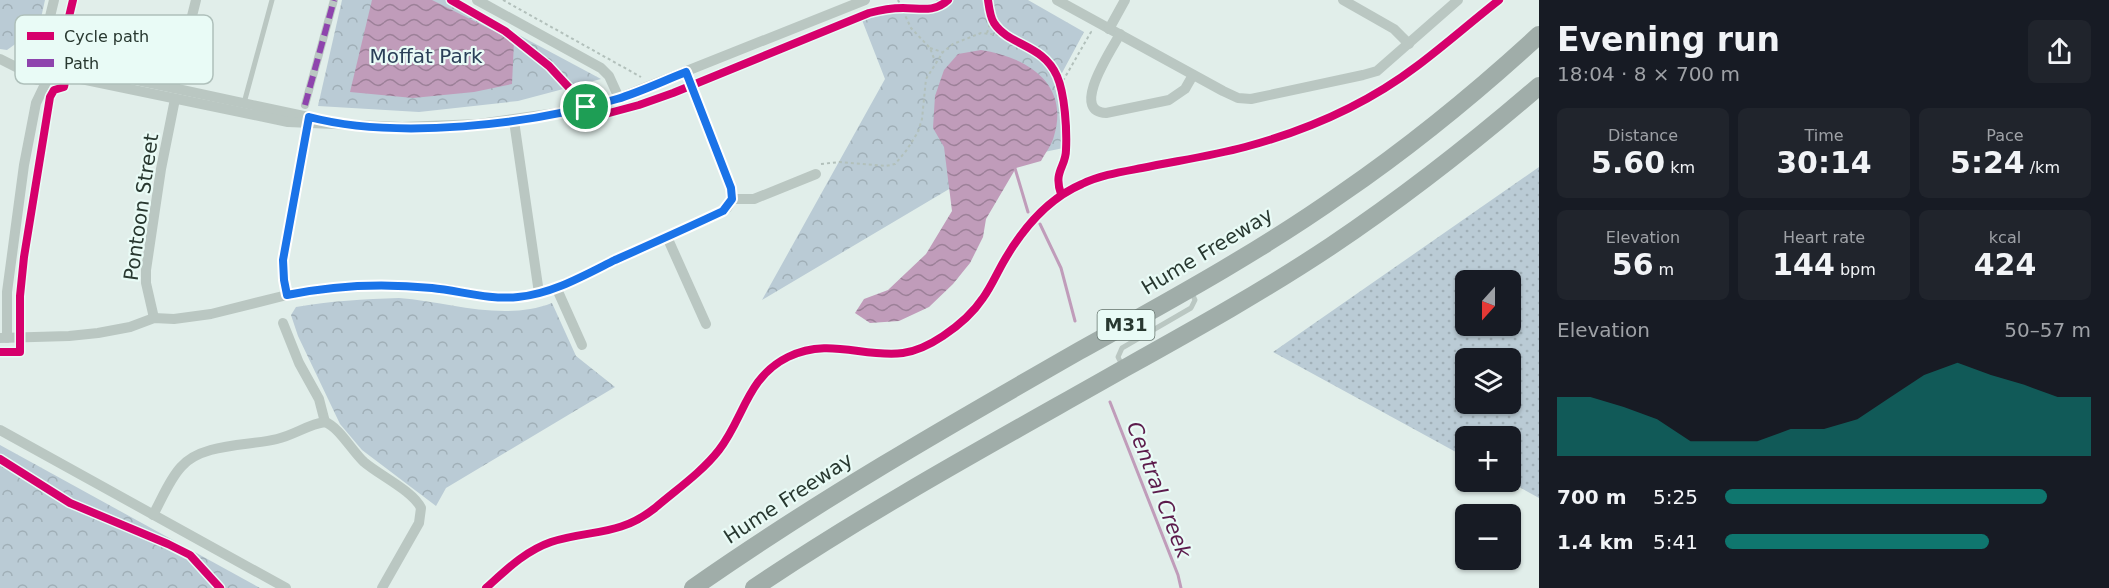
<!DOCTYPE html>
<meta charset="utf-8">
<style>
:root{--surface:#171b24;--page:#20242c;--text:#f1f3f6;--muted:#9ea1a6;--accent:#0f766e}
body{margin:0;font-family:"DejaVu Sans",sans-serif;background:var(--page);color:var(--text);height:100vh;display:flex;flex-direction:column;font-size:22px;white-space:nowrap}
*{box-sizing:border-box;margin:0}
p{font-size:20px;color:var(--muted)}
.icon{flex:none;width:33px;height:33px;fill:none;stroke:currentColor;stroke-width:2;stroke-linecap:round;stroke-linejoin:round}
.map{position:relative;flex:1;overflow:hidden}
.sheet{display:flex;flex-direction:column;background:var(--surface);width:570px}
.sheet>*{flex:none}
.needle{width:39px;rotate:201deg}
.controls{position:absolute;left:1455px;top:270px;display:grid;gap:12px}
.controls a{display:grid;place-items:center;width:66px;height:66px;border-radius:9px;background:var(--surface);box-shadow:0 2px 4px #0004;font-size:30px}
.pin{position:absolute;display:grid;place-items:center;width:51px;height:51px;color:#fff;margin:-26px;border:3px solid #fff;border-radius:50%;box-shadow:0 2px 6px #0007}
.round{display:grid;place-items:center;flex:none;width:63px;height:63px;border-radius:9px;background:var(--page)}
.overview{display:flex;align-items:center;justify-content:space-between;height:102px;padding:0 18px}
h1{font-size:33px;font-weight:600;line-height:45px}
.metrics{display:grid;grid-template-columns:repeat(3,1fr);gap:9px;height:102px;padding:6px 18px}
.metrics div{display:grid;align-content:center;border-radius:9px;background:var(--page);text-align:center}
.metrics b{font-size:30px;font-weight:600}
.metrics small{font-size:16px;font-weight:400}
.metrics p{font-size:16px}
.chart{height:168px;padding:12px 18px}
.chart p{display:flex;justify-content:space-between}
.chart svg{width:100%;height:108px;margin-top:6px;fill:var(--accent);opacity:.7}
ul{padding:0 18px;list-style:none;font-size:20px}
li{display:grid;grid-template-columns:96px 72px 1fr;align-items:center;height:45px}
li i{height:15px;border-radius:8px;background:var(--accent)}
main{display:flex;flex:1;min-height:0}
.map>svg:first-child{display:block}
</style>
<main>
<div class="map">
<svg width="1539" height="588" viewBox="0 0 1539 588">
<defs>
<pattern id="grass-dots" width="8" height="8" patternUnits="userSpaceOnUse" patternTransform="scale(1.5)"><rect width="8" height="8" fill="#bacbd5"/><path d="M2 2h.1M6 6h.1" fill="none" stroke="#a0afb7" stroke-width="1.8" stroke-linecap="round"/></pattern>
<pattern id="park-crowns" width="20" height="18" patternUnits="userSpaceOnUse" patternTransform="scale(1.5)"><rect width="20" height="18" fill="#bacbd5"/><path d="M2 6a3 3 0 1 1 6 0M12 15a3 3 0 1 1 6 0" fill="none" stroke="#a0afb7"/></pattern>
<pattern id="water-waves" width="16" height="10" patternUnits="userSpaceOnUse" patternTransform="scale(1.5)"><rect width="16" height="10" fill="#c09cba"/><path d="M0 5q4-4 8 0t8 0" fill="none" stroke="#9c8098"/></pattern>
</defs>
<rect width="100%" height="100%" fill="#e1eeea"/>
<path fill="url(#grass-dots)" fill-rule="evenodd" d="M1539 167V498L1510 482V436H1466L1465 457 1273 352ZM1466 280H1510V326H1466ZM1466 358H1510V404H1466Z"/>
<g fill="url(#park-crowns)">
<path d="M0 0H45L39 27 7 50 0 49Z"/>
<path d="M342 0H453L601 79 518 101 419 112 318 106Z"/>
<path d="M937 0H1028L1084 32 1055 86 1068 147 993 163 762 300 885 79 862 20 901 4 934 3Z"/>
<path d="M399 298C450 302 503 322 552 303L576 356 615 387 446 488 436 506 362 450 340 424 298 336 291 315 296 307C330 301 364 299 399 298Z"/>
<path d="M0 445 260 588H0Z"/>
</g>
<g fill="url(#water-waves)">
<path d="M372 0H432L514 41 512 84 474 92 413 98 350 92Z"/>
<path d="M981 50C1026 57 1070 83 1054 136 1052 145 1045 153 1041 161L1016 168 986 219 983 237 970 263 953 284 929 307 899 321 870 323 855 313 864 299 888 290 926 254 952 211 944 147 933 128 935 96 944 70 958 54Z"/>
</g>
<g fill="none" stroke-linecap="round" stroke-linejoin="round">
<g stroke="#c09cba" stroke-width="3">
<path d="M1014 165 1028 212"/>
<path d="M1040 224 1061 268 1075 321"/>
<path d="M1110 402 1178 575 1181 588"/>
</g>
<g stroke="#b2c0bb" stroke-width="2" stroke-dasharray="3 3" stroke-linecap="butt">
<path d="M503 0 641 77"/>
<path d="M898 0 911 28 930 48 935 61"/>
<path d="M987 33 992 18"/>
<path d="M930 48 942 52"/>
<path d="M1060 86 1091 32 1089 30"/>
<path d="M821 164 840 162 886 166 895 164 906 151 918 132 922 119 926 79 943 52 953 44 981 33 999 35 1013 38"/>
</g>
<g stroke="#bac7c2" stroke-width="5">
<path d="M244 103 272 0"/>
<path d="M1122 365 1118 357 1122 348 1191 308 1195 300 1191 291"/>
</g>
<path stroke="#bac7c2" stroke-width="8" d="M305 105 334 0"/>
<g stroke="#bac7c2" stroke-width="10">
<path d="M477 0 601 68 609 76 619 98"/>
<path d="M1057 0 1223 91 1238 98 1251 99 1363 75 1377 71 1458 0"/>
<path d="M1343 0 1394 29 1409 44"/>
<path d="M1109 29 1125 0"/>
<path d="M1120 34C1112 49 1069 112 1106 113L1169 100 1185 89 1193 75"/>
<circle cx="40" cy="65" r="15"/>
<path d="M33 51 47 29 54 0"/>
<path d="M54 58 62 63 71 66 313 118"/>
<path d="M0 59 26 72"/>
<path d="M685 72 731 187 732 199"/>
<path d="M50 77 66 76 86 80 288 122 402 127 479 124 556 113 619 98 865 0"/>
<path d="M174 88 196 0"/>
<path d="M309 117 283 260 284 280 287 295C337 285 386 283 437 288 464 291 490 300 518 297 549 294 580 277 608 264 642 248 677 232 712 217L727 208 732 199"/>
<path d="M514 121 539 293"/>
<path d="M732 199H754L816 174"/>
<path d="M667 237 706 324"/>
<path d="M556 287 582 345"/>
<path d="M154 318 146 283V270L161 169 175 99"/>
<path d="M283 323 299 363 319 399 325 422"/>
<path d="M0 338 69 336 98 333 130 327 154 318 174 319 211 314 287 295"/>
<path d="M7 338V292L24 165 36 103 48 78"/>
<path d="M0 430 286 588"/>
<path d="M153 515C162 499 169 480 181 467 201 443 249 446 277 439 294 435 309 424 325 422 339 427 352 451 364 462 379 475 413 491 421 508L419 523 382 588"/>
</g>
<g stroke="#a0ada9" stroke-width="18">
<path d="M693 588C817 501 948 426 1079 351 1167 302 1259 252 1341 194 1411 146 1477 92 1539 35"/>
<path d="M754 588C874 507 1000 439 1125 368 1195 329 1265 290 1331 246 1404 197 1473 143 1539 86"/>
</g>
<path stroke="#8e44ad" stroke-width="6" stroke-dasharray="12 6" stroke-linecap="butt" d="M305 105 334 0"/>
<g stroke="#e9fbf6" stroke-width="11">
<g id="cycleway">
<path d="M451 0 505 31 549 66 573 92 578 100 583 120 639 105 673 93 869 13C880 10 891 8 903 8 920 8 934 13 948 0"/>
<path d="M988 0C989 7 990 17 994 23 1009 46 1043 44 1057 76 1065 94 1067 130 1066 150 1066 167 1053 171 1061 194"/>
<path d="M0 352H20V296L24 257 50 97 54 90 64 87 71 54 62 46 73 0"/>
<path d="M0 459 70 503 168 544 190 555 220 588"/>
<path d="M486 588C506 570 525 551 551 542 591 529 618 537 655 508 676 490 702 472 719 450 744 418 747 377 788 357 829 337 863 358 903 353 918 351 931 344 943 336 958 326 973 313 983 298 991 287 997 273 1004 261 1023 228 1047 199 1082 184 1101 175 1121 172 1142 168 1176 161 1211 156 1245 147 1305 131 1367 104 1417 66 1445 45 1471 22 1499 0"/>
</g>
</g>
<use href="#cycleway" stroke="#d6006c" stroke-width="8"/>
</g>
<g fill="none" stroke-linecap="round" stroke-linejoin="round">
<g stroke="#fff" stroke-width="12">
<path id="route" d="M686 72 731 188 732 199 723 211C687 228 651 244 615 260 585 275 552 294 518 297 489 300 461 291 432 288 383 283 335 285 287 295L284 280 283 260 309 117C397 140 529 125 617 99 640 92 663 81 686 72Z"/>
</g>
<use href="#route" stroke="#1a73e8" stroke-width="8"/>
</g>
<g text-anchor="middle" stroke-width="4.5" stroke-linejoin="round" paint-order="stroke">
<rect fill="#e9fbf6" stroke="#62726b" stroke-width="1.5" x="1097.5" y="310" width="57" height="30" rx="4.5"/>
<g font-size="18" font-weight="bold" fill="#283830">
<text x="1126" y="331">M31</text>
</g>
<g font-size="20" fill="#2a3f58" stroke="#e9fbf6">
<text x="426" y="63">Moffat Park</text>
</g>
<g font-size="20" fill="#283830" stroke="#e9fbf6">
<text transform="translate(141 207) rotate(-82)" y="7">Pontoon Street</text>
<text transform="translate(1207 251) rotate(-31)" y="7">Hume Freeway</text>
<text transform="translate(788 498) rotate(-33)" y="7">Hume Freeway</text>
</g>
<g font-size="21" font-style="italic" fill="#5c1b4c" stroke="#e9fbf6">
<text transform="translate(1159 490) rotate(69)" y="7">Central Creek</text>
</g>
</g>
<rect x="15" y="15" width="198" height="69" rx="9" fill="#e9fbf6" stroke="#afc0bb" stroke-width="1.5"/>
<rect x="27" y="32" width="27" height="8" fill="#d6006c"/>
<rect x="27" y="59" width="27" height="8" fill="#8e44ad"/>
<g font-size="16" fill="#283830">
<text x="64" y="42">Cycle path</text>
<text x="64" y="69">Path</text>
</g>
</svg>
<div class="controls">
<a><svg class="needle" viewBox="-14 -14 28 28"><path d="M0-13l5 13h-10z" fill="#e53935"/><path d="M0 13l5-13h-10z" fill="#9ea1a6"/></svg></a>
<a><svg class="icon" aria-label="layers" viewBox="0 0 24 24"><path d="M12 4l9 5-9 5-9-5zM3 14l9 5 9-5"/></svg></a>
<a>+</a>
<a>−</a>
</div>
<div class="pin" style="left:586px;top:107px;background:#1e9e55"><svg class="icon" aria-label="arrive" viewBox="0 0 24 24"><path d="M6 21V4h12l-3 4 3 4H6"/></svg></div>
</div>
<section class="sheet">
<div class="overview"><div><h1>Evening run</h1><p>18:04 · 8 × 700 m</p></div><a class="round"><svg class="icon" aria-label="share" viewBox="0 0 24 24"><path d="M12 15V3M7 8l5-5 5 5M5 13v7h14v-7"/></svg></a></div>
<div class="metrics">
<div><p>Distance</p><b>5.60<small> km</small></b></div>
<div><p>Time</p><b>30:14</b></div>
<div><p>Pace</p><b>5:24<small> /km</small></b></div>
</div>
<div class="metrics">
<div><p>Elevation</p><b>56<small> m</small></b></div>
<div><p>Heart rate</p><b>144<small> bpm</small></b></div>
<div><p>kcal</p><b>424</b></div>
</div>
<div class="chart"><p><span>Elevation</span>50–57 m</p>
<svg viewBox="0 0 160 44" preserveAspectRatio="none"><path d="M0 44V20L10 20L20 24L30 29L40 38L50 38L60 38L70 33L80 33L90 29L100 20L110 11L120 6L130 11L140 15L150 20L160 20V44z"/></svg>
</div>
<ul>
<li><b>700 m</b>5:25<i style="width:88%"></i></li>
<li><b>1.4 km</b>5:41<i style="width:72%"></i></li>
</ul>
</section>
</main>
